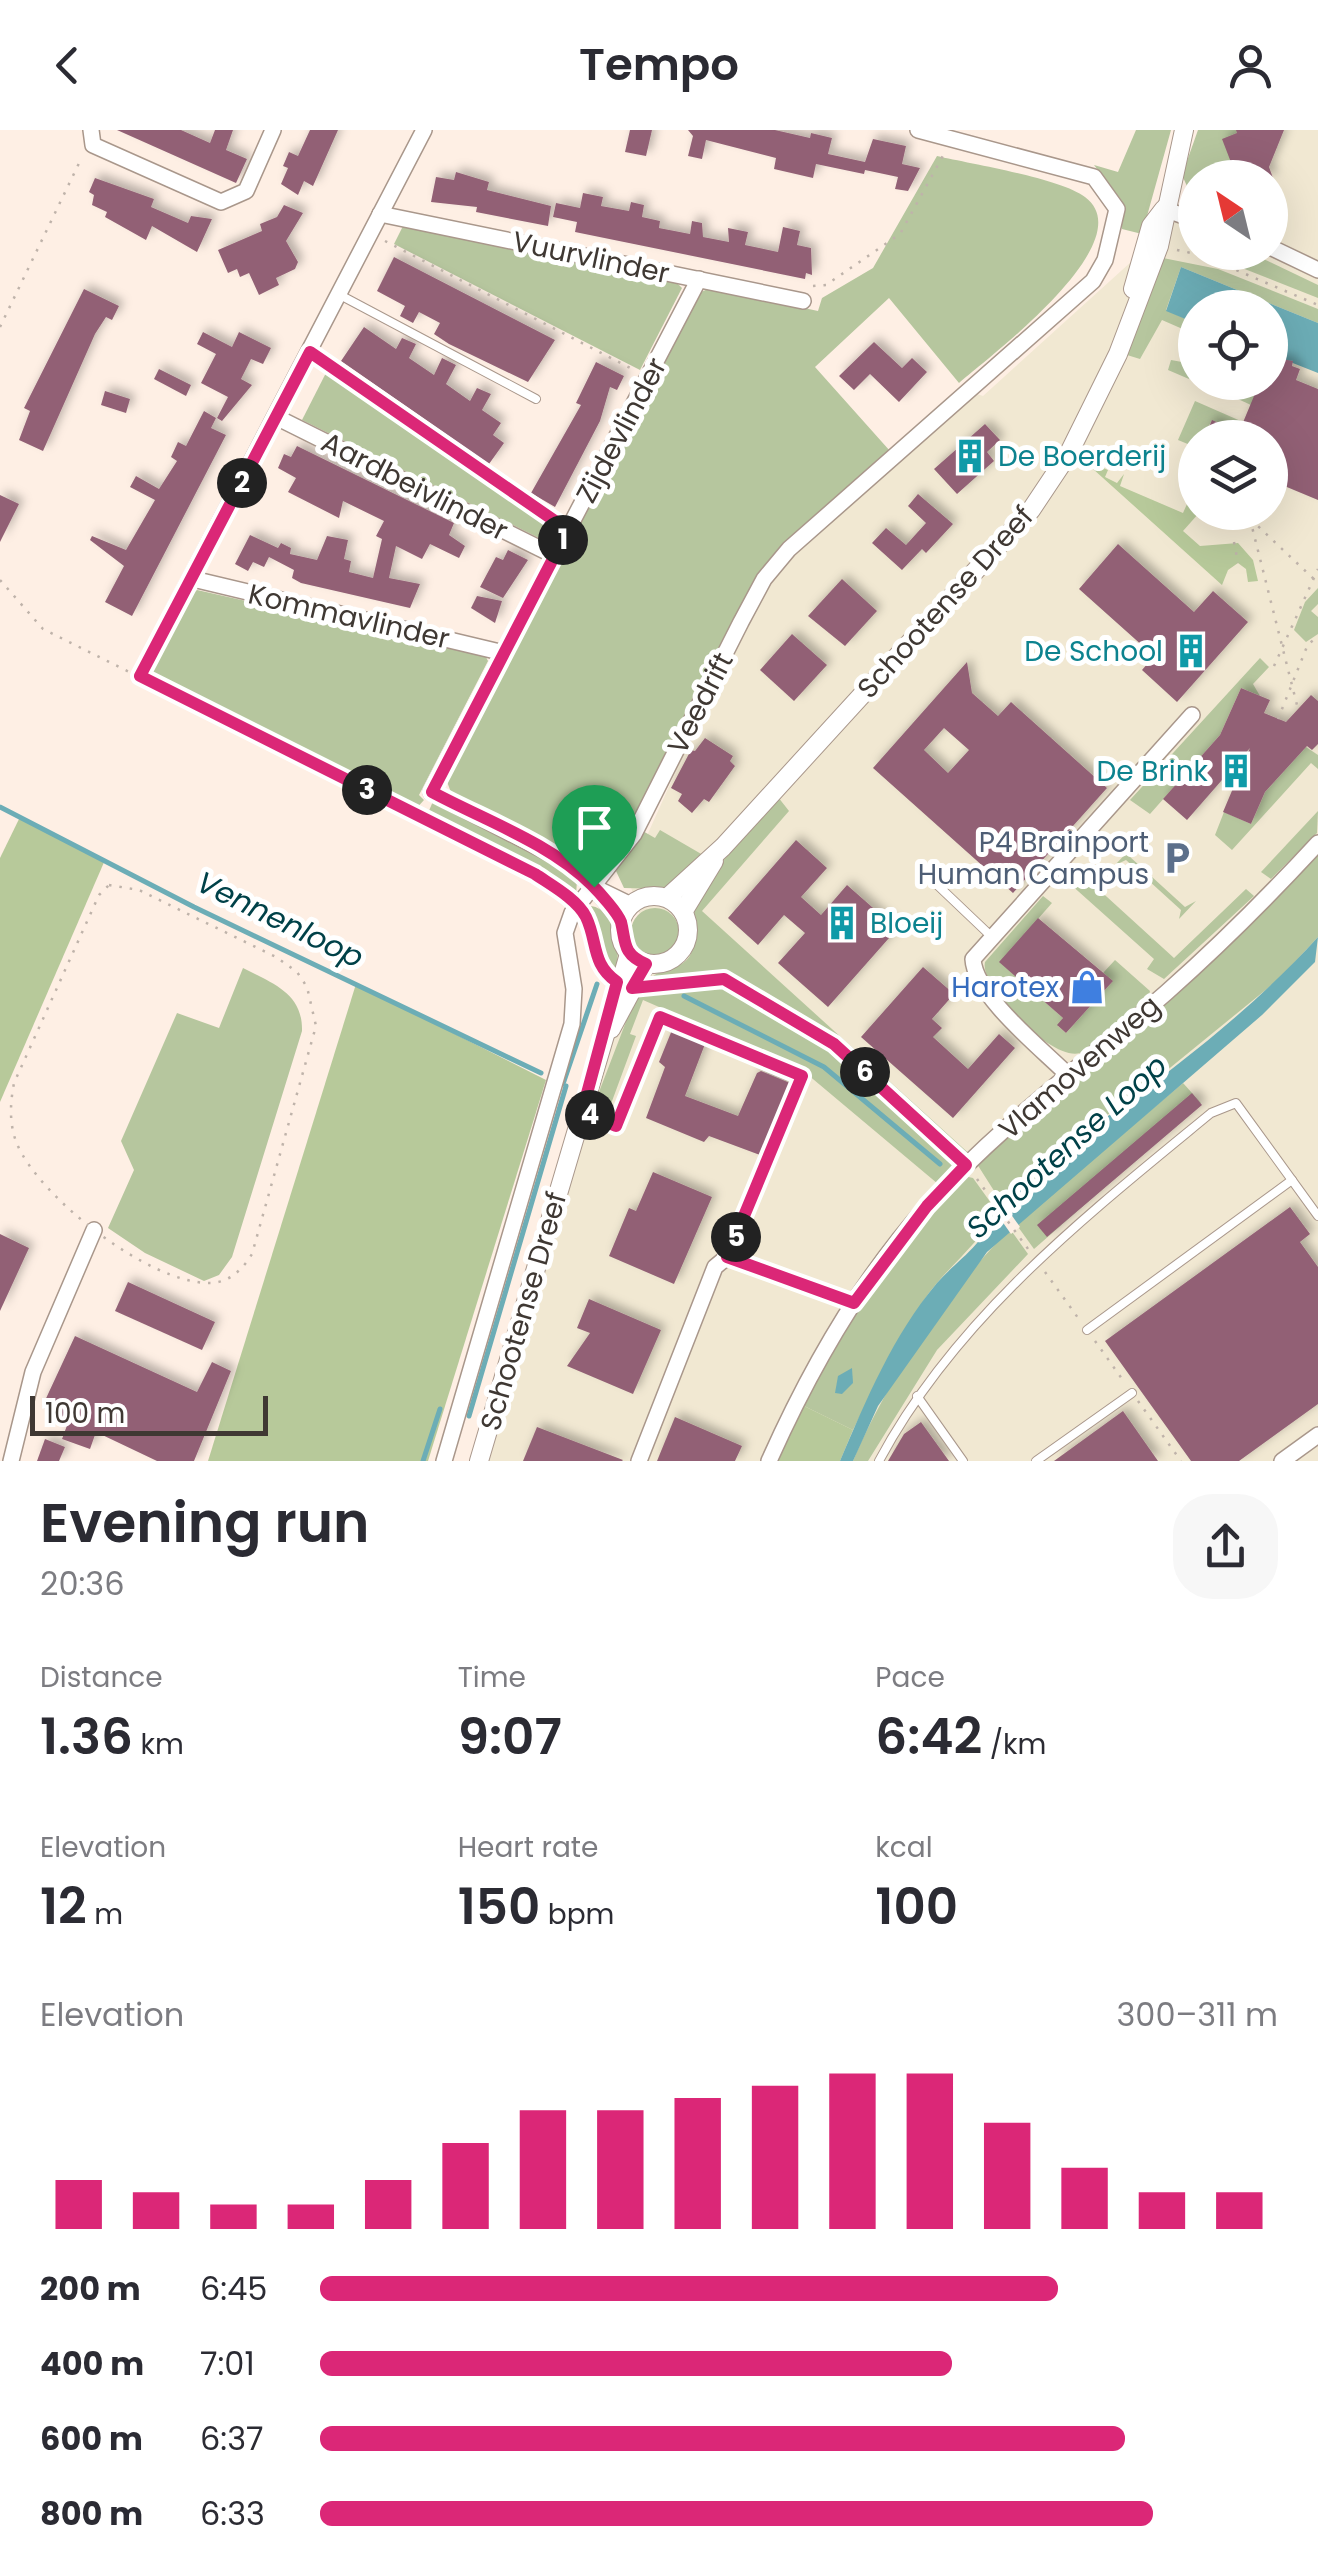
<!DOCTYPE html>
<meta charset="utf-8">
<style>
:root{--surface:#fff;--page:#f7f7f7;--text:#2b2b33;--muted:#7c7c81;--accent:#db2777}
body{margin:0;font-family:Poppins,sans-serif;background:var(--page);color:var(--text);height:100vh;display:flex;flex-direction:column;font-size:38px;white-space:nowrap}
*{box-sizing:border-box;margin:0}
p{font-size:32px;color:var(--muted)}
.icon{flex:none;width:55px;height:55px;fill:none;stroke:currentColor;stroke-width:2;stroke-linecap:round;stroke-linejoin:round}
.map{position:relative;height:1331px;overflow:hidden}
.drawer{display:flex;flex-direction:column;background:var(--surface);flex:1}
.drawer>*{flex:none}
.needle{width:65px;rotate:325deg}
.fabs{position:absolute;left:1178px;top:30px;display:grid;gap:20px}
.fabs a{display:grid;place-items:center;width:110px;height:110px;border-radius:50%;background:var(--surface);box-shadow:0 10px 40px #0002;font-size:50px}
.scale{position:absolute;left:30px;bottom:25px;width:238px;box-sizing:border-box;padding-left:10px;border:5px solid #3f3833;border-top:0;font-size:28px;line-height:35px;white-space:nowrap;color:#3f3833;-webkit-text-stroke:8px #fff;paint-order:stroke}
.pin{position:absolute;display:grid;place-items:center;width:85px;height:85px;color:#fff;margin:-102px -42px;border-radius:50% 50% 50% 0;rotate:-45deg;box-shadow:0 0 10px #0007}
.pin .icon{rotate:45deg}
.km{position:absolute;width:50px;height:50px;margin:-25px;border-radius:50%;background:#222;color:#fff;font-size:28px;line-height:50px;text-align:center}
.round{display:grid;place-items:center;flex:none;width:105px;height:105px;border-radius:40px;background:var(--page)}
.headline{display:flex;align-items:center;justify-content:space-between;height:170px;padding:0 40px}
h1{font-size:55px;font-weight:600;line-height:75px}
.stats{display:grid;grid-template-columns:repeat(3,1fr);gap:15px;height:170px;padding:10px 40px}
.stats div{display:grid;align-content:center}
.stats b{font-size:50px;font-weight:600}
.stats small{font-size:28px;font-weight:400}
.stats p{font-size:28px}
.chart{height:280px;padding:20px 40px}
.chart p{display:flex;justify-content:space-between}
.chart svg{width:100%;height:180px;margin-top:10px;stroke:var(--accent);stroke-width:6}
ul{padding:0 40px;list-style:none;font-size:32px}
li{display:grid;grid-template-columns:160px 120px 1fr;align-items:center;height:75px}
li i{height:25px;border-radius:12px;background:var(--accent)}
header{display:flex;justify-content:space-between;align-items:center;height:130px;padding:0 40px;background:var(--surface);font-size:45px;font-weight:600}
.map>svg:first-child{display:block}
</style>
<header><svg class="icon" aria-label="back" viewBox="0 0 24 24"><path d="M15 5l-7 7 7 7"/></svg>Tempo<svg class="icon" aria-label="person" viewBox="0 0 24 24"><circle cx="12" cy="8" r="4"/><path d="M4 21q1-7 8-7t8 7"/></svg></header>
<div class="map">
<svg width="1318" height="1331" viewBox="0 0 1318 1331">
<defs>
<filter id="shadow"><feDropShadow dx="5" dy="-5" stdDeviation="5" flood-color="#0004"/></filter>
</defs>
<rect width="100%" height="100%" fill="#feefe4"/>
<path fill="#f1e8d2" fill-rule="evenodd" d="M1212 0H1318V1331H489L645 801 628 748 736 507 785 426 977 264 983 266 1195 74V122H1270V48ZM1195 178H1270V252H1195ZM1195 308H1270V382H1195Z"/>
<g fill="#b6c69e">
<path d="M1136 0H1171L1142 104 1122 99V71L1094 35 1118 42Z"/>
<path d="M1198 0H1240L1239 47 1195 48V74L1182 45Z"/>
<path d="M937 26C971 34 1060 48 1085 67 1144 111 989 227 959 253L889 168 815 237 890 321 788 410 626 703 602 732 585 736 559 718 452 665 446 649 699 163 710 158 818 181 822 168 873 138Z"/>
<path d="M403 96 675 151 682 158 640 240 394 114Z"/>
<path d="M1204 123H1251L1318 155V168Z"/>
<path d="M1163 128 1218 139 1318 179V193L1181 137 1166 180 1195 193V211L1185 234 1195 239 1189 249 1168 240 1171 230 1182 232 1194 204 1162 190 1140 229 1127 225Z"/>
<path d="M329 237 554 393 545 411 302 290Z"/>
<path d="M1203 253H1228L1255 266 1251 275Z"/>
<path d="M1195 271 1243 292 1239 302 1212 291 1201 307 1195 308V328L1191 327 1195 317 1178 310Z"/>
<path d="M1318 458V474L1311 481 1318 487V504L1306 512 1294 500 1305 472Z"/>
<path d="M197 460 485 525 488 531 419 665 424 670 415 680 151 548C148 530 181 470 197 460Z"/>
<path d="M1260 528 1269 537 1253 554 1260 566 1241 558 1220 605 1150 684 1130 670Z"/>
<path d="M1306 617 1318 625V639L1311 633 1232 720 1215 705 1224 682 1251 694 1265 662Z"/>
<path d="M778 667 789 681 702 781 974 1028 944 1059 801 939 643 870 630 904 636 906 608 982 594 975 637 863C665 819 701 861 694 780L722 732Z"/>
<path d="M434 669 559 732 577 750 576 766 530 736 430 687 428 683Z"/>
<path d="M1318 681 1317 703 1271 749 1261 742Z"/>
<path d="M641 700 655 708 660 700 703 725 664 759 624 758 616 741Z"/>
<path d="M1134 715 1129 726 1185 777 1196 771 1179 789 1181 780 1126 730 1115 735Z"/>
<path d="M1318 721V807L1279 849 1122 977 1070 1004 1045 1030 1032 1055 1015 1066 1013 1073 1003 1075 977 1034Z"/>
<path d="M1073 736 1174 828 1246 759 1254 766 1164 849 1147 839 1154 829 1069 753 1064 759 1057 753Z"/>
<path d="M1043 766 1052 773 1000 832 1063 888 1058 896 1066 903 1112 852 1103 843 1115 830 1150 861 1148 868C1129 884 1103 915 1080 923 1053 932 979 858 985 832Z"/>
<path d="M591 776C616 779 622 823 615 844 594 830 589 799 591 776Z"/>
<circle cx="655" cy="802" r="24"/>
<path d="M243 838C272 853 303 863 302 901L232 1127 219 1145 204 1151 145 1123 108 1098 134 1040 121 1011 177 883 219 898Z"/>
<path d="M1183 953 1201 973 1034 1119 1016 1094Z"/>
<path d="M964 1046 973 1048 996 1080C980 1115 946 1137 924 1170 895 1214 876 1254 853 1300L802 1275 871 1159Z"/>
<path d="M1010 1099 1028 1124 937 1220 868 1331H853C887 1250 948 1161 1010 1099Z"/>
</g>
<g fill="#b7c99a">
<path d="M1097 335 1108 340 1105 347 1117 353 1124 344 1120 356 1183 383 1195 356V382L1199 383 1183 401 1200 416 1238 413 1253 430 1258 451 1248 452 1246 439 1238 433 1228 440 1222 455 1093 339Z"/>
<path d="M20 687 105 730 0 972V728Z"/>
<path d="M356 854 546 950 428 1331H208Z"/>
<path d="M802 1275 853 1300 840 1331H775Z"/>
</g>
<g fill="#6cadb6">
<path d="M1181 137 1318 193V243L1270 224V178H1195V193L1166 181Z"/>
<path d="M1318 807 1315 832 1262 885 987 1122 878 1276 853 1331H840C866 1270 893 1205 937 1153 956 1131 989 1111 994 1081L1013 1073 1017 1060 1032 1055C1059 1000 1078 1009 1121 977 1190 927 1261 870 1318 807Z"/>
<path d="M852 1238 853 1253 842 1264 835 1263 838 1246Z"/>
</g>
<path fill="#feefe4" d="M1001 1070 1020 1097 1011 1104 992 1077Z"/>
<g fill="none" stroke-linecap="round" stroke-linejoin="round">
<g stroke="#6cadb6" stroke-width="5">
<path d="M0 677 194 777 541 943"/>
<path d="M684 866 824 937 940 1034"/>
<path d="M563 954 597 854"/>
<path d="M469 1286 566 956"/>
<path d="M423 1331 440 1279"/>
</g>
</g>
<g fill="#926175" fill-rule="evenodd" filter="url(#shadow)">
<path d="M117 0H181L210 13 215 0H233L226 20 247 29 236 53Z"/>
<path d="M310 0H338L313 56 304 51 298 65 281 54 288 38 283 36 289 22 298 26Z"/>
<path d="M630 0H652L646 26 625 22Z"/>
<path d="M688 0H775L810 8 811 3 832 8 828 24 865 32 873 9 906 16 902 34 920 38 908 61 895 59 898 47 865 40 864 44 816 34 813 48 774 39 776 28 706 10 702 29 688 26 693 6Z"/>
<path d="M1236 0H1284L1269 37 1273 48H1237L1222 9 1237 3Z"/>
<path d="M456 42 489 52 487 60 551 76 548 96 476 82 477 77 431 72 436 47 454 50Z"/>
<path d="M95 48 154 69 151 77 188 93 191 86 212 89 197 122 152 96 146 110 105 87 107 82 92 75 94 65 89 62Z"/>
<path d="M583 63 603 67 601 76 629 81 631 72 644 75 642 87 660 91 659 98 690 104 692 91 702 93 703 107 729 112 728 98 748 102 745 115 778 122 783 97 800 101 797 115 811 118 812 145 806 143 805 149 575 102 577 92 553 87 556 73 580 78Z"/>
<path d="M284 75 303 83 286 111 298 132 295 139 276 148 279 155 259 165 249 143 240 147 237 139 228 143 218 120 262 101 260 94 277 87Z"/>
<path d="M394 127 555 210 528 252 449 214 434 204 440 193 419 182 413 193 400 186 405 176 377 161Z"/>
<path d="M84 159 119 176 112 190 106 187 95 204 43 321 19 310 30 281 24 278Z"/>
<path d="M364 197 396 219 402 208 416 214 409 228 434 245 442 228 456 235 446 254 470 271 477 258 491 264 482 280 501 293 493 305 504 313 489 334 341 231Z"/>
<path d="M203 202 232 217 239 202 271 218 263 234 251 229 241 249 252 255 222 291 217 288 228 267 201 253 216 224 197 214Z"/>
<path d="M874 212 902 238 912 228 927 242 899 272 870 244 854 260 839 246Z"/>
<path d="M1270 227 1293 231 1292 236 1300 239 1296 250 1318 259V370L1270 350V308H1204L1212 290 1239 302 1254 266 1222 252H1270Z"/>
<path d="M596 232 624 246 617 260 610 257 600 291 555 377 531 363 581 275 576 273Z"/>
<path d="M159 239 191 255 186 266 154 249Z"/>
<path d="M105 261 130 269 126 283 101 275Z"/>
<path d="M204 281 216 288 211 298 226 305 132 486 105 472 124 436 90 410 92 406 126 420 155 370 130 357 136 346 159 359 177 331 171 327 178 312 186 316Z"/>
<path d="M985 294 1000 310 987 322 994 331 957 364 934 339Z"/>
<path d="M297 316 454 393 449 405 465 416 459 428 430 414 422 429 396 416 389 448 420 454 410 478 301 453 292 448 294 440 269 427 264 437 253 432 248 441 235 434 250 405 278 418 281 413 291 418 290 424 317 430 327 406 348 410 344 429 351 431 349 442 373 448 382 409 376 406 384 391 343 371 339 388 288 362 296 348 278 338 284 324 291 327Z"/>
<path d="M918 364 953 394 926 423 922 419 902 440 872 413 886 398 906 415 926 393 908 376Z"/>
<path d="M0 365 19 374 0 412Z"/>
<path d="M1118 414 1194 482 1213 461 1248 492 1177 572 1142 540 1154 526 1079 459Z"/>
<path d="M508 420 528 430 503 468 480 457 496 427 503 430Z"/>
<path d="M842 449 877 481 845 516 808 486Z"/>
<path d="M477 466 502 471 495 493 471 478Z"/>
<path d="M792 504 827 535 794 571 760 540Z"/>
<path d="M967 532 972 563 998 586 1011 572 1107 658 1013 763 873 638ZM944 598 969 620 948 643 924 620Z"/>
<path d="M1241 558 1270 570 1264 583 1286 592 1311 565 1318 571V614L1312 620 1307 616 1265 662 1251 694 1223 682 1250 618 1187 690 1163 669 1220 605Z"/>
<path d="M705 608 733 626 730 631 735 636 709 672 704 669 692 683 678 671 682 664 671 658 691 620 695 621Z"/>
<path d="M796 710 827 738 801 767 821 785 847 755 897 799 828 877 778 833 805 803 784 785 758 815 728 788Z"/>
<path d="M1038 788 1113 851 1066 903 1057 895 1063 888 999 832Z"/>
<path d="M923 837 954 864 932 889 942 898 933 907 968 939 999 904 1015 918 953 988 861 907Z"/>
<path d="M672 900 705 914 685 966 738 986 757 943 761 941 790 953 760 1025 709 1006 704 1012 646 988 665 937 659 932Z"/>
<path d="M1192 963 1202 975 1047 1107 1037 1095Z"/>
<path d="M653 1042 712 1067 674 1154 609 1126 629 1078 636 1081Z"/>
<path d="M1290 1077 1310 1104 1300 1112 1318 1137V1274L1239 1331H1191L1105 1211Z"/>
<path d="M0 1104 29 1118 0 1181Z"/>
<path d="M128 1152 215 1192 202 1220 115 1181Z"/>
<path d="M589 1169 661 1200 633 1264 567 1236 590 1203 577 1198Z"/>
<path d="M75 1206 197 1262 212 1232 231 1241 194 1331H157L96 1302 90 1319 62 1309 69 1290 42 1277Z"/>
<path d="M1123 1281 1158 1331H1054Z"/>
<path d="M675 1287 742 1316 735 1331H657Z"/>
<path d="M921 1292 949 1331H888L904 1304Z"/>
<path d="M537 1297 623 1330 622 1331H523Z"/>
<path d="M45 1309 65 1317 59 1331H37Z"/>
</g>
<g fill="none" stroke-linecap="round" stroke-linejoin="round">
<g stroke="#a9978b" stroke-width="10">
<g id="service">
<path d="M340 165 536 269"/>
<path d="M931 749 993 808"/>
<path d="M582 982 616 996 660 887 802 946 727 1127"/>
<path d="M1087 1200 1292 1050"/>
<path d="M917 1266 963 1331"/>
<path d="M879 1331C956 1187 1087 1085 1211 983L1236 973 1318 1086"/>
<path d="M1036 1331 1132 1263"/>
</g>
</g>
<g stroke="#a9978b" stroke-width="18">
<g id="minor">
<path d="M91 0 93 15 221 72 246 61 273 0"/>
<path d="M1164 79 1195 90"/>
<path d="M380 84 803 171"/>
<path d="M1270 117 1318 140"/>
<path d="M276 287 555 426"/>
<path d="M193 449 504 523"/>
<path d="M171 486 424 0"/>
<path d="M594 757 621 791"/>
<path d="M631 775 594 757 562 730 431 662 699 149"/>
<path d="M1068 945C1041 918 975 866 973 829L1192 585"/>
<path d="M11 1331 33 1242 94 1100"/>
<path d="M444 1331 572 894 574 859 565 803 572 783 634 704 741 492 764 449 789 419 1093 151 1105 130 1117 79 1094 47 918 0"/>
<path d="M639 1331 715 1137 727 1127 854 1173"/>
<path d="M769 1331C810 1239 861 1149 929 1074 1000 995 1087 932 1167 862 1220 815 1270 765 1318 713"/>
<path d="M1282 1331 1318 1305"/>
</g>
</g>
<g stroke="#a9978b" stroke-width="20">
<g id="tertiary">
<path d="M1133 159 1151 96 1164 79"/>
<circle cx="654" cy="800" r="34"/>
<path d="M667 768 723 717 1031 380 1069 323 1118 224 1159 116 1184 0"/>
<path d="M683 782 714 731"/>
<path d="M611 899 646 834"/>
<path d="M479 1331 629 824"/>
</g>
</g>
<g stroke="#bfb3aa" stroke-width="2.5" stroke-dasharray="2.5 8" stroke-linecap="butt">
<path d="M385 111 636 241"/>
<path d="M1177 120 1201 125 1318 175"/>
<path d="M813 156 826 155 900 104 945 22"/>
<path d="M0 197 82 27"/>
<path d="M323 230 554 391"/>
<path d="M1192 334 1195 337"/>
<path d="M1243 382 1318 453"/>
<path d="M1250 389 1298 579"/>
<path d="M1234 412 1238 433"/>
<path d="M0 450 43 499 535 744 566 767"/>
<path d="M1274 536 1318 439"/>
<path d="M140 545 164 499"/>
<path d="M1278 589 1308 514 1318 507"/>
<path d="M109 755 139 760 276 827 297 842 307 857 316 896 252 1124C243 1139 229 1153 210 1153 150 1154 40 1068 17 1014 9 994 10 974 14 953L99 765Z"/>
<path d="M587 791 592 819 606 844"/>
<path d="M650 859 711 847 724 849 834 913 955 1025"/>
<path d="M977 1049 1031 1123"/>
<path d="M1045 1142 1081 1192"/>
<path d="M1095 1211 1125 1253"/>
<path d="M1138 1271 1181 1331"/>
</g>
<use href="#service" stroke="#fff" stroke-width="8"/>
<use href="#minor" stroke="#fff" stroke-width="15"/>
<use href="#tertiary" stroke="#fff" stroke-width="18"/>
</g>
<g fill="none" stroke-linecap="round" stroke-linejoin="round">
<g stroke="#fff" stroke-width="20">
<path id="route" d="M310 222 568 400 432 662C484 690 550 713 592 755 599 762 618 783 621 792 626 812 622 824 646 834L632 858 724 849 834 914 966 1035 927 1076 854 1173 727 1127 802 946 660 887 616 996 582 982 617 852C591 834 598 812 586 787 577 769 551 755 535 744L140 546Z"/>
</g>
<use href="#route" stroke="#db2777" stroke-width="12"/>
</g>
<defs>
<g id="building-bare" transform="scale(2.7)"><path d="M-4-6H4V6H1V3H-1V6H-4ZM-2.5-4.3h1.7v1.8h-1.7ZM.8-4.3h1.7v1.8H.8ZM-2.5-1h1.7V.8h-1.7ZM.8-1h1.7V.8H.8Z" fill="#0f9aa8" stroke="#fff" stroke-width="2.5" paint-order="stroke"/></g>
<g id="parking-bare" transform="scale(2.7)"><path d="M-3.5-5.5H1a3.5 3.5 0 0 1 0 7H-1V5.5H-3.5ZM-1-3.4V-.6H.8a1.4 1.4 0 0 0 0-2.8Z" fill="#5c6f8a" stroke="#fff" stroke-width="2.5" paint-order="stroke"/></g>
<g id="shop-bare" transform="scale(2.7)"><path d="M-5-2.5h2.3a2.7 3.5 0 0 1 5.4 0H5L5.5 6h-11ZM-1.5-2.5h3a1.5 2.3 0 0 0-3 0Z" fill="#3f7fe0" stroke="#fff" stroke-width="2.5" paint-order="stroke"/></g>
</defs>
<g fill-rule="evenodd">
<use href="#building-bare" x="970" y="326"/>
<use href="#building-bare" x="1191" y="521"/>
<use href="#building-bare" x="1236" y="641"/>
<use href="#parking-bare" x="1177" y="728"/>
<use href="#building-bare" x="842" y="793"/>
<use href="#shop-bare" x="1087" y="857"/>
</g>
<g text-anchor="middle" stroke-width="10" stroke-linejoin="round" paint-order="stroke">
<g font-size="28" fill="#3f3833" stroke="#fff">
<text transform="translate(591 127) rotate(12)" y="10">Vuurvlinder</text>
<text transform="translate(621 300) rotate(-62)" y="10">Zijdevlinder</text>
<text transform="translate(415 356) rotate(27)" y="10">Aardbeivlinder</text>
<text transform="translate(945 472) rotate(-48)" y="10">Schootense Dreef</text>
<text transform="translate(349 486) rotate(13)" y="10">Kommavlinder</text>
<text transform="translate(700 573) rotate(-63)" y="10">Veedrift</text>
<text transform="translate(1079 937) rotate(-41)" y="10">Vlamovenweg</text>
<text transform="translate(523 1181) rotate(-74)" y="10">Schootense Dreef</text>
</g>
<g font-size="28" fill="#0d838f" stroke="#fff" text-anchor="start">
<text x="998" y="336">De Boerderij</text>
<text x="1163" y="531" text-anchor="end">De School</text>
<text x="1208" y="651" text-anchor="end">De Brink</text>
<text x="870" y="803">Bloeij</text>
</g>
<g font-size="28" fill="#4e5e75" stroke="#fff" text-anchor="end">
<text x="1149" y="722">P4 Brainport<tspan x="1149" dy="32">Human Campus</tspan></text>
</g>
<g font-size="28" fill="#366cbe" stroke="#fff" text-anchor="end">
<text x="1059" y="867">Harotex</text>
</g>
<g font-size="30" font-style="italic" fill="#004148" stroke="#fff">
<text transform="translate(280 790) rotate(26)" y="10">Vennenloop</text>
<text transform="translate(1067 1017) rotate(-42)" y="10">Schootense Loop</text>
</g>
</g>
</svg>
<div class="fabs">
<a><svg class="needle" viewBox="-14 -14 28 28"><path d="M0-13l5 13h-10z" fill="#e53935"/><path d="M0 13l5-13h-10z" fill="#7c7c81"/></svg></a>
<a><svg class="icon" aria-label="locate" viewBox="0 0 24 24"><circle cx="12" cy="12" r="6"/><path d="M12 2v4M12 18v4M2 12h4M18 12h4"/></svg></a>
<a><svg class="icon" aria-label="layers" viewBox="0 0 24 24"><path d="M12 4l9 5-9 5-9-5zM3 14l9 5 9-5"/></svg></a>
</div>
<div class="scale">100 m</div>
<div class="pin" style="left:594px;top:757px;background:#1e9e55"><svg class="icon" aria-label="arrive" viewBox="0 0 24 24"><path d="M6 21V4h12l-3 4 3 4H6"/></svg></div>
<b class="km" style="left:563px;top:410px">1</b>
<b class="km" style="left:242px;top:353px">2</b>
<b class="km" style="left:367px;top:660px">3</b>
<b class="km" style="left:590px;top:985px">4</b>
<b class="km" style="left:736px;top:1107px">5</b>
<b class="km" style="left:865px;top:942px">6</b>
</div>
<section class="drawer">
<div class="headline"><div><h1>Evening run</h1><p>20:36</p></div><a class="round"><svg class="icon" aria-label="share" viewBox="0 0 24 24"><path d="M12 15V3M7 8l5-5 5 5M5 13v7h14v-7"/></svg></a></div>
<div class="stats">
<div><p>Distance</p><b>1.36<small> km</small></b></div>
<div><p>Time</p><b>9:07</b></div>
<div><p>Pace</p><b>6:42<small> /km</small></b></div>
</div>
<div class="stats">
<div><p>Elevation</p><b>12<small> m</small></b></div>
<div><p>Heart rate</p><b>150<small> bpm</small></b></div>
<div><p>kcal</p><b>100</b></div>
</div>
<div class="chart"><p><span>Elevation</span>300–311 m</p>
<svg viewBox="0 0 160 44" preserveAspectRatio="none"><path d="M5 44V32M15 44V35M25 44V38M35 44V38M45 44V32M55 44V23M65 44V15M75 44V15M85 44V12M95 44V9M105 44V6M115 44V6M125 44V18M135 44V29M145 44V35M155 44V35"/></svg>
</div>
<ul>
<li><b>200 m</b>6:45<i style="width:77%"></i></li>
<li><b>400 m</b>7:01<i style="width:66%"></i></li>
<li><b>600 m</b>6:37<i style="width:84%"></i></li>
<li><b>800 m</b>6:33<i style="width:87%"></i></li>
</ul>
</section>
